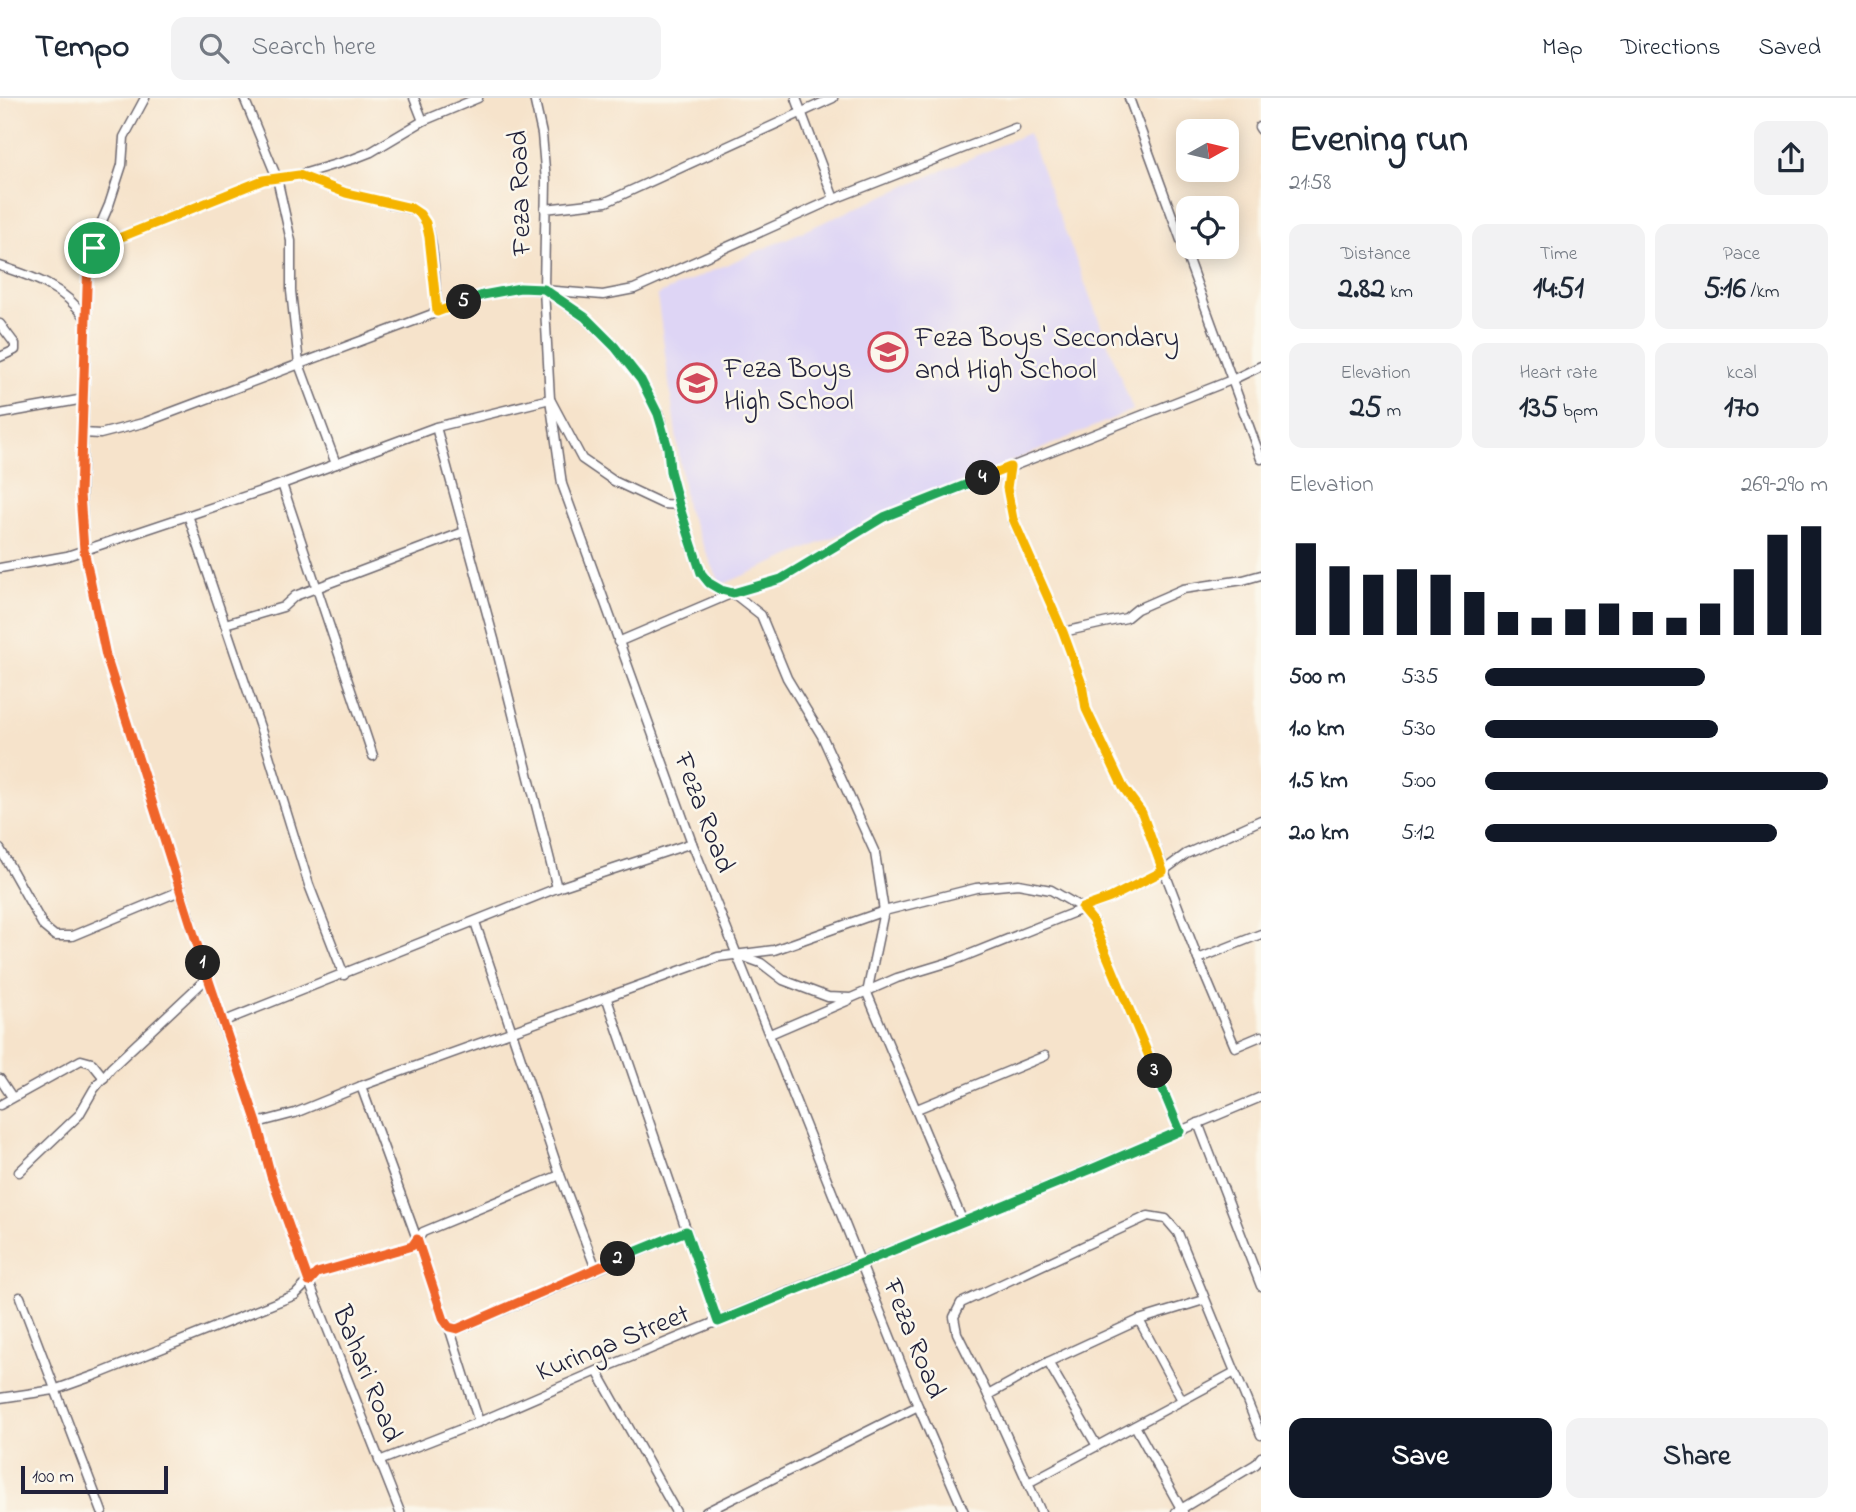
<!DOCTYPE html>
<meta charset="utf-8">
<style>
:root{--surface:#fff;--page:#f2f2f3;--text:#1f2937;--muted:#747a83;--line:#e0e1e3;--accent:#111827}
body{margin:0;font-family:"Indie Flower",sans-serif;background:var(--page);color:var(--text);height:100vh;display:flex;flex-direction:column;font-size:26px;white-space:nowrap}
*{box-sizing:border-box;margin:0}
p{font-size:23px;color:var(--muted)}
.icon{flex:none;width:38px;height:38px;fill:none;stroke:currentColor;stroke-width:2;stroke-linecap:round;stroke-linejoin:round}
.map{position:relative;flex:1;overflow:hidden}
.sheet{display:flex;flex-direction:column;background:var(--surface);width:595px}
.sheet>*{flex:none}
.needle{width:46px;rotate:82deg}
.fabs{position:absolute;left:1176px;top:21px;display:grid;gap:14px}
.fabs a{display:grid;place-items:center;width:63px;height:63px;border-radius:14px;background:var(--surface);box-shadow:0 4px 18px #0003;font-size:35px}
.scale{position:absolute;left:21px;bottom:18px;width:147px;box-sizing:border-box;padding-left:7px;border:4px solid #22223b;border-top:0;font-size:19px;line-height:24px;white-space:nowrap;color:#22223b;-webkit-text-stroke:5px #fbf7ec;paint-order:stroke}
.pin{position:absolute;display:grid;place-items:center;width:60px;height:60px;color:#fff;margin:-30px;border:4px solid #fff;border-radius:50%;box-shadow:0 2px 7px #0007}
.km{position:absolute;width:35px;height:35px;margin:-18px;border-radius:50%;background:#222;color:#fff;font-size:19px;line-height:35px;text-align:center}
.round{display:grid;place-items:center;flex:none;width:74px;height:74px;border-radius:14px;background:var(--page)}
.headline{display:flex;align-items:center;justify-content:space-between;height:119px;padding:0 28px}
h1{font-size:38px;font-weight:700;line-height:52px}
.metrics{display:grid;grid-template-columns:repeat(3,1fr);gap:10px;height:119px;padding:7px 28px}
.metrics div{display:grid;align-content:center;border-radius:14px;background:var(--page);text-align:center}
.metrics b{font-size:30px;font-weight:700}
.metrics small{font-size:19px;font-weight:400}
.metrics p{font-size:19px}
.chart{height:196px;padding:14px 28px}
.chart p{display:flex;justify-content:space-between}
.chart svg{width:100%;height:126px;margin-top:7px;stroke:var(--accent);stroke-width:6}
.button{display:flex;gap:14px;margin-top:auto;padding:14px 28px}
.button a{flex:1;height:80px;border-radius:14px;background:var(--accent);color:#fff;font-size:28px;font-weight:700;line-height:80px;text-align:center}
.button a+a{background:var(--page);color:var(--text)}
ul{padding:0 28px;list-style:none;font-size:23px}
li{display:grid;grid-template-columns:112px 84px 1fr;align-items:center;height:52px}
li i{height:18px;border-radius:9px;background:var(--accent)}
header{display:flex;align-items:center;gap:42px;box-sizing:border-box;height:98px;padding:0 35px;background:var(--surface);border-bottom:2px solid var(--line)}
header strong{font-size:33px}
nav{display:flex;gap:38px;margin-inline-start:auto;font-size:24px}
.search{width:490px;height:63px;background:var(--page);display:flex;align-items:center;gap:18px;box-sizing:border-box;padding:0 24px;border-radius:14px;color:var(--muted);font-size:26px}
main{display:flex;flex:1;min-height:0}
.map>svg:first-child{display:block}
</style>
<header>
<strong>Tempo</strong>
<div class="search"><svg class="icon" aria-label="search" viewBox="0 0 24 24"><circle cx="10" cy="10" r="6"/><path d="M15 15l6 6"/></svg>Search here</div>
<nav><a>Map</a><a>Directions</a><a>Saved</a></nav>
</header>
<main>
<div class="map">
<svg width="1261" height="1414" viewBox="0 0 1261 1414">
<rect width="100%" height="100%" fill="#fbf7ec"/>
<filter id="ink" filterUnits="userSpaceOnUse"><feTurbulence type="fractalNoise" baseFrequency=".0143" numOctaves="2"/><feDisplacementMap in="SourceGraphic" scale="14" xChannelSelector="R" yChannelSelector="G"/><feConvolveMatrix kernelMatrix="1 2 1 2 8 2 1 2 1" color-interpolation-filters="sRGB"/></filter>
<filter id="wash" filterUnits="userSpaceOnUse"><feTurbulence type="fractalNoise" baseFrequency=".00686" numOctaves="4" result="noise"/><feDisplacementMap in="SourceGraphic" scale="28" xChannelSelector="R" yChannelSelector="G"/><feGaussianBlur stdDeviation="1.57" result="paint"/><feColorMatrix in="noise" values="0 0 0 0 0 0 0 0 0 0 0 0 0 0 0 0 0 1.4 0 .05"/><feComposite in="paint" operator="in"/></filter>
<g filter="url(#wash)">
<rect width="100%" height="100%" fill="#f6e3cb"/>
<path fill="#ded5f5" d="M1028 35 1133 312 721 487 686 409 657 197Z"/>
</g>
<g filter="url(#ink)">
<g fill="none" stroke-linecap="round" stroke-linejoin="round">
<g stroke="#6c666d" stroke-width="11">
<g id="minor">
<path d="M244 0 277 80 291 143V193L299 266 336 366"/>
<path d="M414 0 423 23"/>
<path d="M534 0 542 36 546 83 544 191 550 301 562 386 692 745 918 1308 964 1414"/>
<path d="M796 0 834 101"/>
<path d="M1129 0 1261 361"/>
<path d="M1259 29 1261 32"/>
<path d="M299 77 346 95 411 111C418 113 423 118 426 126 435 145 435 191 437 214"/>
<path d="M545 111 606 104 833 0"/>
<path d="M94 150 96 137 109 107 122 67 124 39 145 0"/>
<path d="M0 168C34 179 63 189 85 219"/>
<path d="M544 191 585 220 615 249 641 282 658 315 668 350 670 373 679 407 701 475 709 485 721 492 733 495 761 517 787 580 822 638 875 755 884 813 867 895 963 1124"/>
<path d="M0 226 15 246V252L0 259"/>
<path d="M0 316 84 301"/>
<path d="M436 329 495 545 557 790"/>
<path d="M83 335 100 336 143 325 483 197 520 190 603 197 634 191 834 101 1015 30"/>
<path d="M1010 369 1007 390 1013 421 1063 534 1082 586 1086 611 1123 689 1142 715 1198 861 1235 949 1261 938"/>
<path d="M282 386 373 658"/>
<path d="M188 417 263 638 309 787 344 877"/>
<path d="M0 470 67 458 282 386 436 329 550 301 582 361 614 383 663 406 679 407"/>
<path d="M225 526 283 509 295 498 464 434"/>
<path d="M1063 534 1126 520 1137 511 1183 491 1243 482 1261 477"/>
<path d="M618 544 733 495 781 481 884 419 1234 281 1261 268"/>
<path d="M0 751 44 829 55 838H72L180 793"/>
<path d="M475 824 560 1077 596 1171"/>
<path d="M739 857 761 865 783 882 828 899 851 900 897 880 953 863 1110 800 1163 773 1186 756 1261 722"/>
<path d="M1198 861 1261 836"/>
<path d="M607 901 718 1224"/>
<path d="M222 924 557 790 692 745"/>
<path d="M770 936 849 902"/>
<path d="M0 981 12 999"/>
<path d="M361 988 417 1141 444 1222 449 1229 479 1324"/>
<path d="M0 1007 81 962 92 965 104 980"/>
<path d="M917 1011 1045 958"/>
<path d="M257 1025 295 1015 361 988 718 859 774 852 884 813 976 790 1018 786 1051 792 1082 810 1092 822 1180 1033"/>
<path d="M1198 1025 1261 1188"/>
<path d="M19 1074 79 1017 94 991 111 970 207 880"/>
<path d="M20 1199 102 1414"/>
<path d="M1139 1222 1182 1302"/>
<path d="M449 1229 461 1230 686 1133"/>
<path d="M1048 1264 1097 1348"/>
<path d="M597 1273 676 1414"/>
<path d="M988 1297 1048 1264 1139 1222 1204 1202"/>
<path d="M0 1300 54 1292 96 1277 295 1197 317 1175 412 1148 423 1134 560 1077"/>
<path d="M1135 1328 1183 1414"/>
<path d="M379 1363 479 1324 597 1273 861 1164 963 1124 1261 999"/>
<path d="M1028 1385 1235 1274"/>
<path d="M400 1414 309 1184 271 1078 257 1025 222 924 106 558 84 452 81 396 88 162 91 153 98 148 263 82 299 77 353 61 371 54 423 23 478 0"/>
<path d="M706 1414 918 1308"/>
<path d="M1041 1414 988 1297 957 1235 954 1219 961 1205 1148 1118 1166 1121 1178 1135 1261 1337"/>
<path d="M1176 1414 1256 1366 1261 1359"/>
</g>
</g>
<use href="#minor" stroke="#fff" stroke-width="8"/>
</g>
</g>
<g fill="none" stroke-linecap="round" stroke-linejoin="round" filter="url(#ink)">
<g stroke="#fff" stroke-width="14">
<path id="split-1" d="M94 150 88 162 86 219 80 396 84 452 106 558 203 865"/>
</g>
<g stroke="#fff" stroke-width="14">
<path id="split-2" d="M203 865 257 1025 271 1078 309 1184 317 1175 412 1148 417 1141 444 1222 449 1229 457 1231 618 1161"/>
</g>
<g stroke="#fff" stroke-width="14">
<path id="split-3" d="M618 1161 686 1133 718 1224 1094 1070 1180 1033 1155 973"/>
</g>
<g stroke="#fff" stroke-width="14">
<path id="split-4" d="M983 380 1010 369 1007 390 1013 421 1063 534 1082 586 1086 611 1123 689 1142 715 1163 773 1110 800 1082 810 1092 822 1155 973"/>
</g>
<g stroke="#fff" stroke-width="14">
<path id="split-5" d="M464 204 483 197 520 190 544 191 585 219 615 249 641 282 658 316 668 350 670 373 679 407 701 475 709 485 721 492 733 495 781 481 884 419 983 380"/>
</g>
<g stroke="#fff" stroke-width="14">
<path id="split-6" d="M94 150 263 82 299 77 346 95 411 110 420 116 426 125 429 139 437 214 464 204"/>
</g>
<use href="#split-1" stroke="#f0652b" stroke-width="9"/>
<use href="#split-2" stroke="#f0652b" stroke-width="9"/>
<use href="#split-3" stroke="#22a559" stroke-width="9"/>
<use href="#split-4" stroke="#f5b400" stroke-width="9"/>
<use href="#split-5" stroke="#22a559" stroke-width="9"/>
<use href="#split-6" stroke="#f5b400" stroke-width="9"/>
</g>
<defs>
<g id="school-ring" transform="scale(2.0125)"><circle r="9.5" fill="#fbf7ec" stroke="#d1495b" stroke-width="1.5"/><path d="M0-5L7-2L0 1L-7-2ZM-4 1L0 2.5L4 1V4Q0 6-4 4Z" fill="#d1495b"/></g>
</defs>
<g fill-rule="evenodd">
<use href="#school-ring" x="888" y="254"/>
<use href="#school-ring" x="697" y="285"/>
</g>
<g text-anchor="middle" stroke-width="5" stroke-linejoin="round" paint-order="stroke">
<g font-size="28" fill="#22223b" stroke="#fbf7ec">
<text transform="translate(518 95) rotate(-92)" y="10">Feza Road</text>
<text transform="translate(706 714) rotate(69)" y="10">Feza Road</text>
<text transform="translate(916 1240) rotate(68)" y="10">Feza Road</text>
<text transform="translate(612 1243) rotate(-22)" y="10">Kuringa Street</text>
<text transform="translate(369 1275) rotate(68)" y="10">Bahari Road</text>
</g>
<g font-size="28" fill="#22223b" stroke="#fbf7ec" text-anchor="start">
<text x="915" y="248">Feza Boys' Secondary<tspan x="915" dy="32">and High School</tspan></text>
<text x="724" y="279">Feza Boys<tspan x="724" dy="32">High School</tspan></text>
</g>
</g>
</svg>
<div class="fabs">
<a><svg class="needle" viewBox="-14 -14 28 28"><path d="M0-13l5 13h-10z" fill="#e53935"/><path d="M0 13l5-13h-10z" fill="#747a83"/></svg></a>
<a><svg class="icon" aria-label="locate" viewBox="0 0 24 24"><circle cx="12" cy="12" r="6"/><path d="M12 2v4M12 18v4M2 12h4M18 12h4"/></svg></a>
</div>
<div class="scale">100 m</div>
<div class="pin" style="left:94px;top:150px;background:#1e9e55"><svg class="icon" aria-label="arrive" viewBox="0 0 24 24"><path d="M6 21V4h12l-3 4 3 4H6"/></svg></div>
<b class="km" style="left:203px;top:865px">1</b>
<b class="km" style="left:618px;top:1161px">2</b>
<b class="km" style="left:1155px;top:973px">3</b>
<b class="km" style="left:983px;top:380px">4</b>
<b class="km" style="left:464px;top:204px">5</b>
</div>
<section class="sheet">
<div class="headline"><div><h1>Evening run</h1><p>21:58</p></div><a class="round"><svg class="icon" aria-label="share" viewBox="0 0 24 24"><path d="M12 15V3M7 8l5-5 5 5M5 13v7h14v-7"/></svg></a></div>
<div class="metrics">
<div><p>Distance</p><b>2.82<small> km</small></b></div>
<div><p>Time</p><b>14:51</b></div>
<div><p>Pace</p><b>5:16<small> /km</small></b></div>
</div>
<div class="metrics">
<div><p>Elevation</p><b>25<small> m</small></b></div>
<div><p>Heart rate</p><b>135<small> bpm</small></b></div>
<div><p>kcal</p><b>170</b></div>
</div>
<div class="chart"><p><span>Elevation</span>269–290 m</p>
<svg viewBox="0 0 160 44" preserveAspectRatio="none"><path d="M5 44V12M15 44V20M25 44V23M35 44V21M45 44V23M55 44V29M65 44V36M75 44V38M85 44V35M95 44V33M105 44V36M115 44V38M125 44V33M135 44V21M145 44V9M155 44V6"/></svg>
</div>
<ul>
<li><b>500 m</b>5:35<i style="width:64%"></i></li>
<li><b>1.0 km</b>5:30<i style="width:68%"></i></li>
<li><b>1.5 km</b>5:00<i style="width:100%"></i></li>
<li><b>2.0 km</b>5:12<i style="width:85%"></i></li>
</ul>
<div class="button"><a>Save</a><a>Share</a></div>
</section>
</main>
